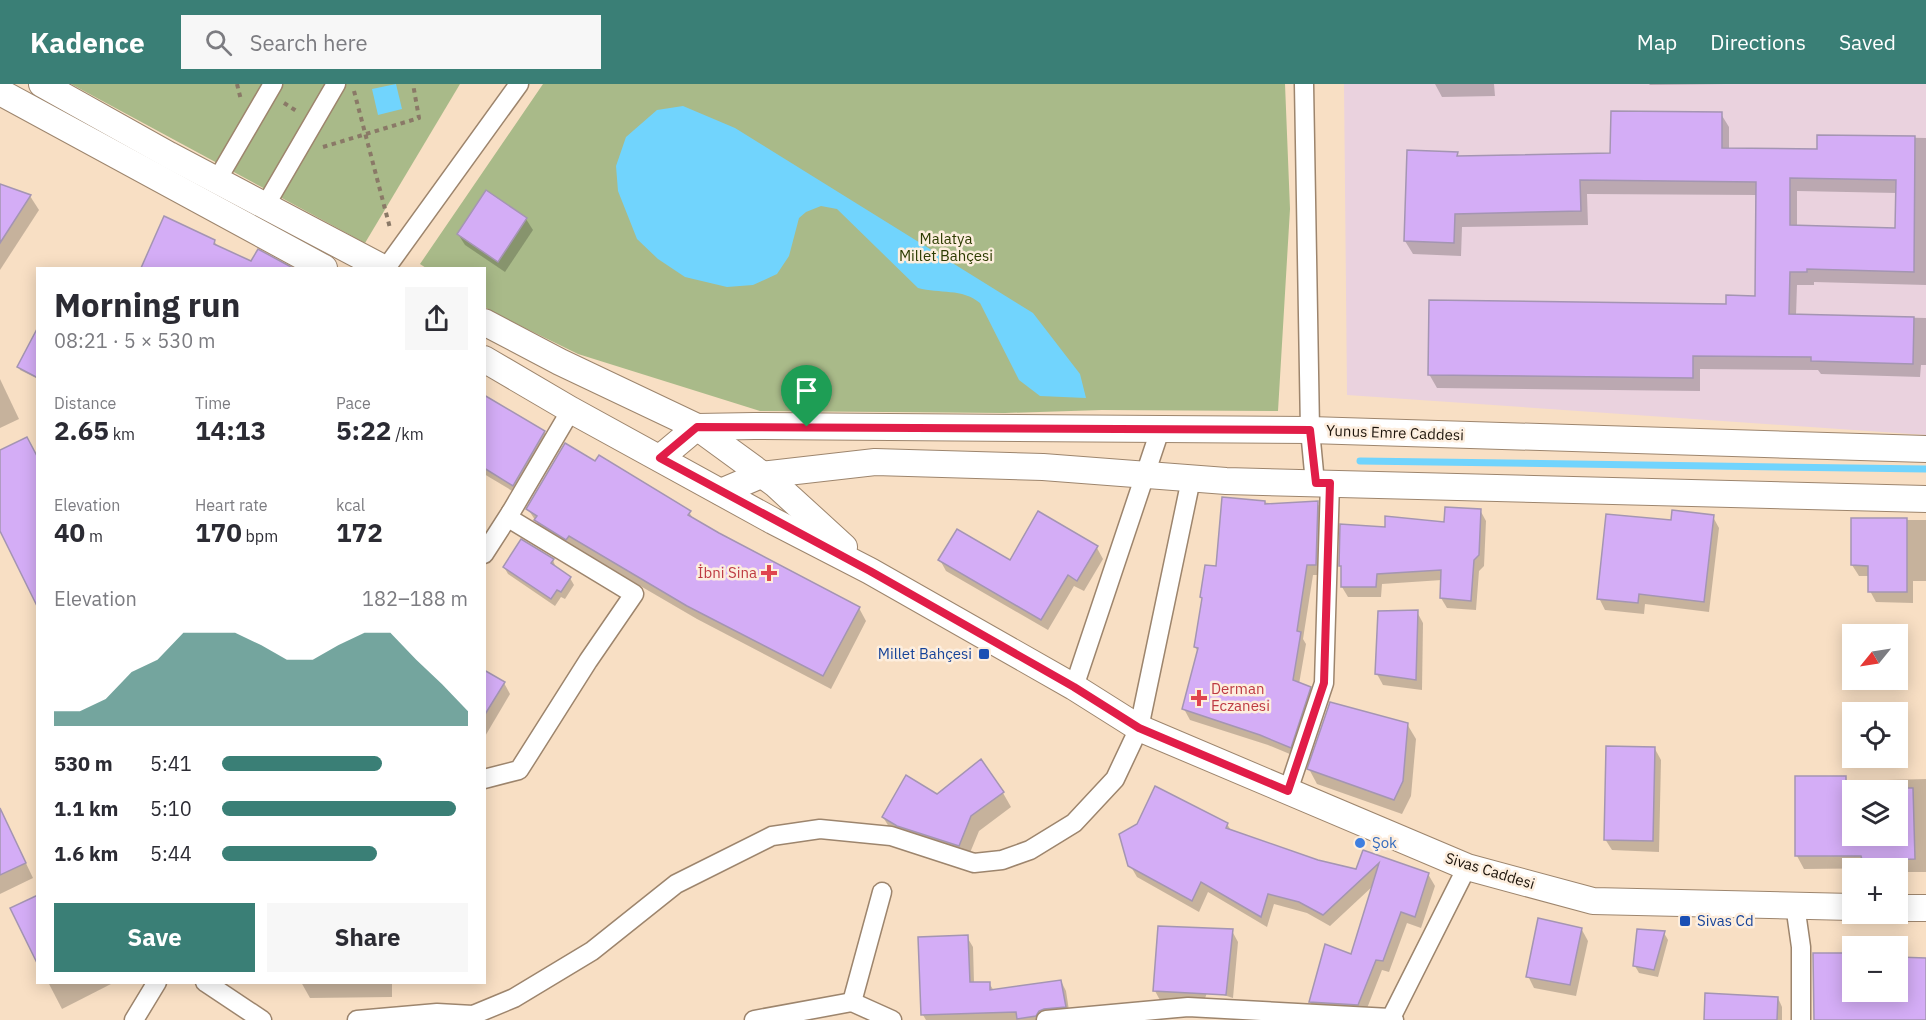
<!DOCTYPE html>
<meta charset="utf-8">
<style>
:root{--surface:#fff;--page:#f7f7f7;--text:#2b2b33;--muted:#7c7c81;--accent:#3a7f76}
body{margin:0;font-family:"IBM Plex Sans",sans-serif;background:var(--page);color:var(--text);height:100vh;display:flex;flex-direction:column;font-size:22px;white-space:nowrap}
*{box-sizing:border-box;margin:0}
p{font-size:20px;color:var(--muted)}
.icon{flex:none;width:33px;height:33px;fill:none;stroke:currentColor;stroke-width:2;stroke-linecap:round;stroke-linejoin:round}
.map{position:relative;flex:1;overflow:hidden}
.sheet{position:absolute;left:36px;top:183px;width:450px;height:717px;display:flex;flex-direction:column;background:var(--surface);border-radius:0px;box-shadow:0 3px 15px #0003}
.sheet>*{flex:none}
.needle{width:39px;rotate:240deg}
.controls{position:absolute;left:1842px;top:540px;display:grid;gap:12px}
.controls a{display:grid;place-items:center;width:66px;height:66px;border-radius:0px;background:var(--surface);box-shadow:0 3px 15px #0003;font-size:30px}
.pin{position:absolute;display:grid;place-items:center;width:51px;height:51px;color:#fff;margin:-62px -26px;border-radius:50% 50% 50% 0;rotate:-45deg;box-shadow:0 0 6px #0007}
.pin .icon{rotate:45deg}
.round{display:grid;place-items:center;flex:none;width:63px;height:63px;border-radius:0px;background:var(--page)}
.headline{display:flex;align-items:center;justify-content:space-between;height:102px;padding:0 18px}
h1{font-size:33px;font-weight:700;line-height:45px}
.stats{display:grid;grid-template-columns:repeat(3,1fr);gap:9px;height:102px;padding:6px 18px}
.stats div{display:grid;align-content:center}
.stats b{font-size:26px;font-weight:700}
.stats small{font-size:16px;font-weight:400}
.stats p{font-size:16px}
.chart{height:168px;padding:12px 18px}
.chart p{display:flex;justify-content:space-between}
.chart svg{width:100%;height:108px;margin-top:6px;fill:var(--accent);opacity:.7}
.cta{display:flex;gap:12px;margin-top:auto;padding:12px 18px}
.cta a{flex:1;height:69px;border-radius:0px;background:var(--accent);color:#fff;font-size:24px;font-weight:700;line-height:69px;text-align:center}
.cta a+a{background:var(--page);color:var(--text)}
ul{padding:0 18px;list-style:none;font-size:20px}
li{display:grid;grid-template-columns:96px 72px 1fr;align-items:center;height:45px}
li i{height:15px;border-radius:8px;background:var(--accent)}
header{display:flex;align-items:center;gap:36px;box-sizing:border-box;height:84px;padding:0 30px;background:var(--accent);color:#fff}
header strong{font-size:28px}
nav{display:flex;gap:33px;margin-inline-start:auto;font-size:21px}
.search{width:420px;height:54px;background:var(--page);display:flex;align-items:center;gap:15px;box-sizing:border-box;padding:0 21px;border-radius:0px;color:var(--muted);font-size:22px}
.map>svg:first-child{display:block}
</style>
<header>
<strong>Kadence</strong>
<div class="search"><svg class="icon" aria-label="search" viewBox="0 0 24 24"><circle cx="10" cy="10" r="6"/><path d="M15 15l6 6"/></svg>Search here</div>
<nav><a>Map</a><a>Directions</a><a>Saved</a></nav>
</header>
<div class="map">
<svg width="1926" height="936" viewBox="0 0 1926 936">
<rect width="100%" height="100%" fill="#f8dfc4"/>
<path fill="#ead2de" d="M1344 0H1926V351L1347 311Z"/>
<g fill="#a9ba89">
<path d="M71 0H460L365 159Z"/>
<path d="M543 0H1285L1290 125 1278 327 1102 326 1005 329 760 327 578 270 496 230 485 223 484 184H426L420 180Z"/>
</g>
<g fill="#71d4fd">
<path d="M396 0 402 25 378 31 372 5Z"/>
<path d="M683 22 735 44 1033 229 1080 290 1086 314 1040 312 1019 296 980 219C962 204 940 210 918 204L837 125 821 122 806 128 799 134 789 172 777 190 753 201 727 203 685 193 658 175 637 155 618 107 616 82 626 53 657 26Z"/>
</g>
<g fill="#0003" fill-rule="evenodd">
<path d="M1435 0H1494L1495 12 1442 13Z"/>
<path d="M1649 0H1726L1650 1Z"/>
<path d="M1721 30 1729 43V66L1818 67V52L1926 54V201L1814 198V201H1797L1796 231 1926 234V281H1921L1920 293 1821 290 1818 286 1700 285V307L1437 304 1429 290 1757 214V111L1587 110 1588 141 1462 143 1461 172 1413 170 1405 157 1457 69 1459 74 1612 71ZM1797 107 1897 109 1896 146 1797 143Z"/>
<path d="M0 101 30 112 39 126 0 186Z"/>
<path d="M486 108 526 135 533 146 505 188 465 161 458 150Z"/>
<path d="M165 134 214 157 218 163 252 179 258 167 290 184H142Z"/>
<path d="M38 270V295L20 286 19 283Z"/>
<path d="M0 295 19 335 0 344Z"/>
<path d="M484 312 544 348 550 358 519 411 484 390Z"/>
<path d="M596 379 689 428 694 436 859 524 866 537 831 605 697 535 577 465 574 469 544 450 528 425Z"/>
<path d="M1223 415 1282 420 1317 419 1324 429 1322 491H1313L1303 555 1306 560 1299 600 1310 604 1316 615 1297 673 1268 661 1190 636 1184 625 1199 569 1195 563 1217 484Z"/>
<path d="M1480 426 1486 437 1484 482 1479 487 1476 526 1447 524 1441 514 1442 496 1382 500 1381 513H1348L1342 503V485L1340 481 1387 444 1446 439Z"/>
<path d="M1713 433 1719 444 1709 528 1645 520 1644 530 1605 526 1599 514 1672 438Z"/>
<path d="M1852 436H1926V497H1913V519L1876 518 1870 507V492H1859L1852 481Z"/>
<path d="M1097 464 1103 475 1084 507 1074 502 1048 546 946 487 940 476 1010 478Z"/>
<path d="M553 476 556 484 570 494 574 501 565 515 561 513 555 522 508 490 504 483Z"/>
<path d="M1417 528 1423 539 1422 606 1383 601 1377 590Z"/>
<path d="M484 588 504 599 510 610 484 654Z"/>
<path d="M1407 640 1416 655 1411 712 1402 730 1317 700 1309 685Z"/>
<path d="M1655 665 1661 676 1659 768 1612 766 1605 755Z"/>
<path d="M1845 693 1847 697 1926 695V788H1898V784L1804 785 1797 772ZM1852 706H1898V752H1852Z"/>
<path d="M1003 709 1011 723 979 747 967 776 892 748 883 733 937 712Z"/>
<path d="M0 725 33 794 0 810Z"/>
<path d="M1227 740 1232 748 1318 778 1357 786 1364 768 1428 790 1435 802 1421 844 1407 839 1389 888 1382 886 1364 932 1317 929 1310 918 1326 862 1352 872 1374 801 1330 842 1307 829 1274 820 1267 843 1208 808 1199 828 1137 793 1130 781Z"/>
<path d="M1582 846 1588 857 1576 912 1534 904 1528 892Z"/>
<path d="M1232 847 1238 858 1233 914 1208 906 1203 920 1161 918 1155 907Z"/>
<path d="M1664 849 1668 856 1658 893 1639 889 1635 882Z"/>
<path d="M967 853 973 863 974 899H989L994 907 1061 897 1066 907 1070 933 1051 936H926L923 931Z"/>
<path d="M1815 870 1852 871V908H1898V874L1926 875V936H1815Z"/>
<path d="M48 898H110L111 900 62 925Z"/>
<path d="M301 898H392V913L310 914Z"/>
<path d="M1778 914 1782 923V936H1705Z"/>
</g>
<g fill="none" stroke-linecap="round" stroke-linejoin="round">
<path stroke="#71d4fd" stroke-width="7" d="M1360 377 1926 385"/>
</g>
<g fill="#d4adf6" stroke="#a495b2" stroke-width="1.5" fill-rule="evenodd">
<path d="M1611 27 1722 28V64L1817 65V51L1915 52 1914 188 1807 185V188H1790L1789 230 1914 233 1913 280 1811 277V273L1693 272V294L1428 291 1429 216 1726 220V211L1755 212 1756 98 1580 96 1581 127 1455 130 1454 159 1404 157 1407 66 1458 68 1457 72 1610 69ZM1790 94 1896 96 1895 144 1790 141Z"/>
<path d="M0 100 31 111 0 159Z"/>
<path d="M486 106 527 134 498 178 457 150Z"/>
<path d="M164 132 215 156 214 160 251 177 258 165 293 184H141Z"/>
<path d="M38 243V294L17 283Z"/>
<path d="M484 311 545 347 513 402 484 384Z"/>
<path d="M27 353 38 374V524L0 447V366Z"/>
<path d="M565 359 595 377 599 371 691 427 688 431 719 449 860 523 823 592 687 522 569 452 566 456 534 436 537 432 526 425Z"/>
<path d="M1222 413 1265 417V420L1318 417 1316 481H1307L1297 547 1301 548 1293 596 1311 603 1291 664 1260 651 1182 625 1198 564 1194 563 1202 514 1200 513 1205 481 1216 482Z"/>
<path d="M1445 423 1481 425 1479 471 1474 476 1471 517 1440 514 1441 486 1377 490 1376 503H1341V482H1339L1340 440 1385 443V432L1444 438Z"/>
<path d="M1672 426 1714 431 1704 518 1639 510 1638 519 1597 515 1606 430 1671 436Z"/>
<path d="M1038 427 1098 462 1077 497 1068 491 1041 536 938 476 957 445 1010 476Z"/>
<path d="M1851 434H1907V508H1868V482L1851 481Z"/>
<path d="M521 455 554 475 551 479 571 493 561 508 557 506 551 515 503 483Z"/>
<path d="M1418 526 1416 596 1375 590 1378 527Z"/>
<path d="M484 586 505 598 484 632Z"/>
<path d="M1330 618 1408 639 1403 697 1394 716 1307 685Z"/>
<path d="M1606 662 1655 663 1653 757 1604 756Z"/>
<path d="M981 675 1004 708 971 732 959 762 897 742 882 733 906 691 937 710Z"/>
<path d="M1795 692H1846V752H1898V704H1913L1915 775 1862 776 1861 772H1795Z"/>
<path d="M1155 702 1228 739 1226 744 1318 776 1356 785 1363 766 1429 789 1415 833 1401 828 1383 877 1376 876 1358 921 1309 918 1325 860 1351 870 1379 779 1323 831 1299 818 1268 810 1261 833 1201 798 1192 817 1128 782 1119 750 1137 740Z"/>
<path d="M0 724 26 779 0 791Z"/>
<path d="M38 811V881L10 824Z"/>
<path d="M1538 834 1582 844 1570 901 1526 893Z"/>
<path d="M1158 842 1233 845 1226 911 1153 907Z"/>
<path d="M1637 845 1665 847 1654 886 1633 882Z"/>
<path d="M968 851 970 898H990V906L1061 896 1066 923 1044 925 1039 927 1036 932 1017 935 1016 928 921 931 918 853Z"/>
<path d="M1813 869H1852V908H1898V873L1926 874V936H1814Z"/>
<path d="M1705 909 1778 913 1777 936H1704Z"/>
</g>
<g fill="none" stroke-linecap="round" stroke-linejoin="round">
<g stroke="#9d856d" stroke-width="21">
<g id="street">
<path d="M1304 0 1310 346 1315 399"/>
<path d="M217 96 273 0"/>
<path d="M265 122 336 0"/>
<path d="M386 184 519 0"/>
<path d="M484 470 511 428"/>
<path d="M1074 603 1160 346"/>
<path d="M484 695 519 686 588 577 634 510 510 435 511 428 571 326"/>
<path d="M1288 707 1324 599 1330 399"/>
<path d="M1795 821 1801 863V936"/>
<path d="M205 898 262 936"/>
<path d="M852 918 882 808"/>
<path d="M134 936 157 898"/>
<path d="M357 936 437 929 473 931 514 914 592 867 676 800 772 752 820 745 891 752 974 779 1002 776 1030 766 1074 739 1115 695 1139 644 1191 395"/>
<path d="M754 936 852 918 892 936"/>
<path d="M1046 936 1188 923 1390 934 1394 936"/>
<path d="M1390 936 1467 783"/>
</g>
</g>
<g stroke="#9d856d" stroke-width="28">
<g id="secondary">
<path d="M42 0 169 71 383 184"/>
<path d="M0 8 324 184"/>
<path d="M484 238 560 278 697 343 775 400 844 463"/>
<path d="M484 275 571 326 773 437 870 487 1074 603 1139 644 1467 783 1593 817 1852 823"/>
<path d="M660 374 697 343 754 342 1310 346 1926 365"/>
<path d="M721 408 761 391 875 378 1043 383 1226 397 1926 415"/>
<path d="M1898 824H1926"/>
</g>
</g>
<g stroke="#8a7967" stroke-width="4" stroke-dasharray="4.5 4.5" stroke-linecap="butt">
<path d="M237 0 241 16"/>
<path d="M354 7 390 144"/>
<path d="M284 19 298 28"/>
<path d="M323 63 419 34 413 0"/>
</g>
<use href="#street" stroke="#fff" stroke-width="18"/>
<use href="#secondary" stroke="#fff" stroke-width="26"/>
</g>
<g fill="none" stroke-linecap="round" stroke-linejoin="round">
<g stroke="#fff" stroke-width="12">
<path id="route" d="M697 343 1310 346 1316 399H1330L1324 599 1288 707 1139 644 1074 603 870 487 660 374Z"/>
</g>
<use href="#route" stroke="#e11d48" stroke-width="8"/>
</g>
<g fill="#e0444e" stroke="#fdeede" stroke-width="2">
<path d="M766 480h6v6h6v6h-6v6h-6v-6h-6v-6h6z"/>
<path d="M1196 605h6v6h6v6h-6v6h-6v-6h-6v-6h6z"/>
</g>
<g fill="#1a4fb4" stroke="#fdeede" stroke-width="2">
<rect x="978" y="564" width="12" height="12" rx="3"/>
<rect x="1679" y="831" width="12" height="12" rx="3"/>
</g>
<circle fill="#3f7fe0" stroke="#fdeede" stroke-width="2" cx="1360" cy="759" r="6"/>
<g text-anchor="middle" stroke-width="5" stroke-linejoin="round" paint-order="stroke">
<g font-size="15" fill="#2c3b00" stroke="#fdeede">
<text x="946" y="160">Malatya<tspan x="946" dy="17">Millet Bahçesi</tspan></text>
</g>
<g font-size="15" fill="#1d140b" stroke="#fdeede">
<text transform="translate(1395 349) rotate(2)" y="5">Yunus Emre Caddesi</text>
<text transform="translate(1490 787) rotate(17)" y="5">Sivas Caddesi</text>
</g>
<g font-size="15" fill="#be3a42" stroke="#fdeede" text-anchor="end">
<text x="757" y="494">İbni Sina</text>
<text x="1211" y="610" text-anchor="start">Derman<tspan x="1211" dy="17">Eczanesi</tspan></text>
</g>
<g font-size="15" fill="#164399" stroke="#fdeede" text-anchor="end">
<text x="972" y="575">Millet Bahçesi</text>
<text x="1697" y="842" text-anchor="start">Sivas Cd</text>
</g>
<g font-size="15" fill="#366cbe" stroke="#fdeede" text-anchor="start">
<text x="1372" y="764">Şok</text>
</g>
</g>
</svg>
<div class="controls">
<a><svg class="needle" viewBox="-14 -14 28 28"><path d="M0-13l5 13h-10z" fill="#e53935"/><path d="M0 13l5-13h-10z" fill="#7c7c81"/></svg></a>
<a><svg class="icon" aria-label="locate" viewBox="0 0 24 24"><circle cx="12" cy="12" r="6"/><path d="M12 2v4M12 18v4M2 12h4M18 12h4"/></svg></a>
<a><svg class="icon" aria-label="layers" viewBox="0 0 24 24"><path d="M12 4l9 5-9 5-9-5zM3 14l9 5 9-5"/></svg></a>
<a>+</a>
<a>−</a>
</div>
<div class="pin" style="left:807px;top:343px;background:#1e9e55"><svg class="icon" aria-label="arrive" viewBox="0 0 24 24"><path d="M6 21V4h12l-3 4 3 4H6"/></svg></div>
<section class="sheet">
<div class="headline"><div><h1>Morning run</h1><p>08:21 · 5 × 530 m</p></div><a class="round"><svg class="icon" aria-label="share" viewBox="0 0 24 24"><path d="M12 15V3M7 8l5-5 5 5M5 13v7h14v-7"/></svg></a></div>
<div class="stats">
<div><p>Distance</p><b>2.65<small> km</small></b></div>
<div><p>Time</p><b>14:13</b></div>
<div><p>Pace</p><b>5:22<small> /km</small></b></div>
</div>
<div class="stats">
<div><p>Elevation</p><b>40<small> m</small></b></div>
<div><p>Heart rate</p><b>170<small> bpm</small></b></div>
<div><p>kcal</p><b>172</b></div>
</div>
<div class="chart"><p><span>Elevation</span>182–188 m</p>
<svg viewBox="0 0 160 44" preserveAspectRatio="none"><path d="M0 44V38L10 38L20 33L30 22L40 17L50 6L60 6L70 6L80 11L90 17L100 17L110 11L120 6L130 6L140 17L150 27L160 38V44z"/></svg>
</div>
<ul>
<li><b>530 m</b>5:41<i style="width:65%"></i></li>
<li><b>1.1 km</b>5:10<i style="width:95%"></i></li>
<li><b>1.6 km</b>5:44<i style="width:63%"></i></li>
</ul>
<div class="cta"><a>Save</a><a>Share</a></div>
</section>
</div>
